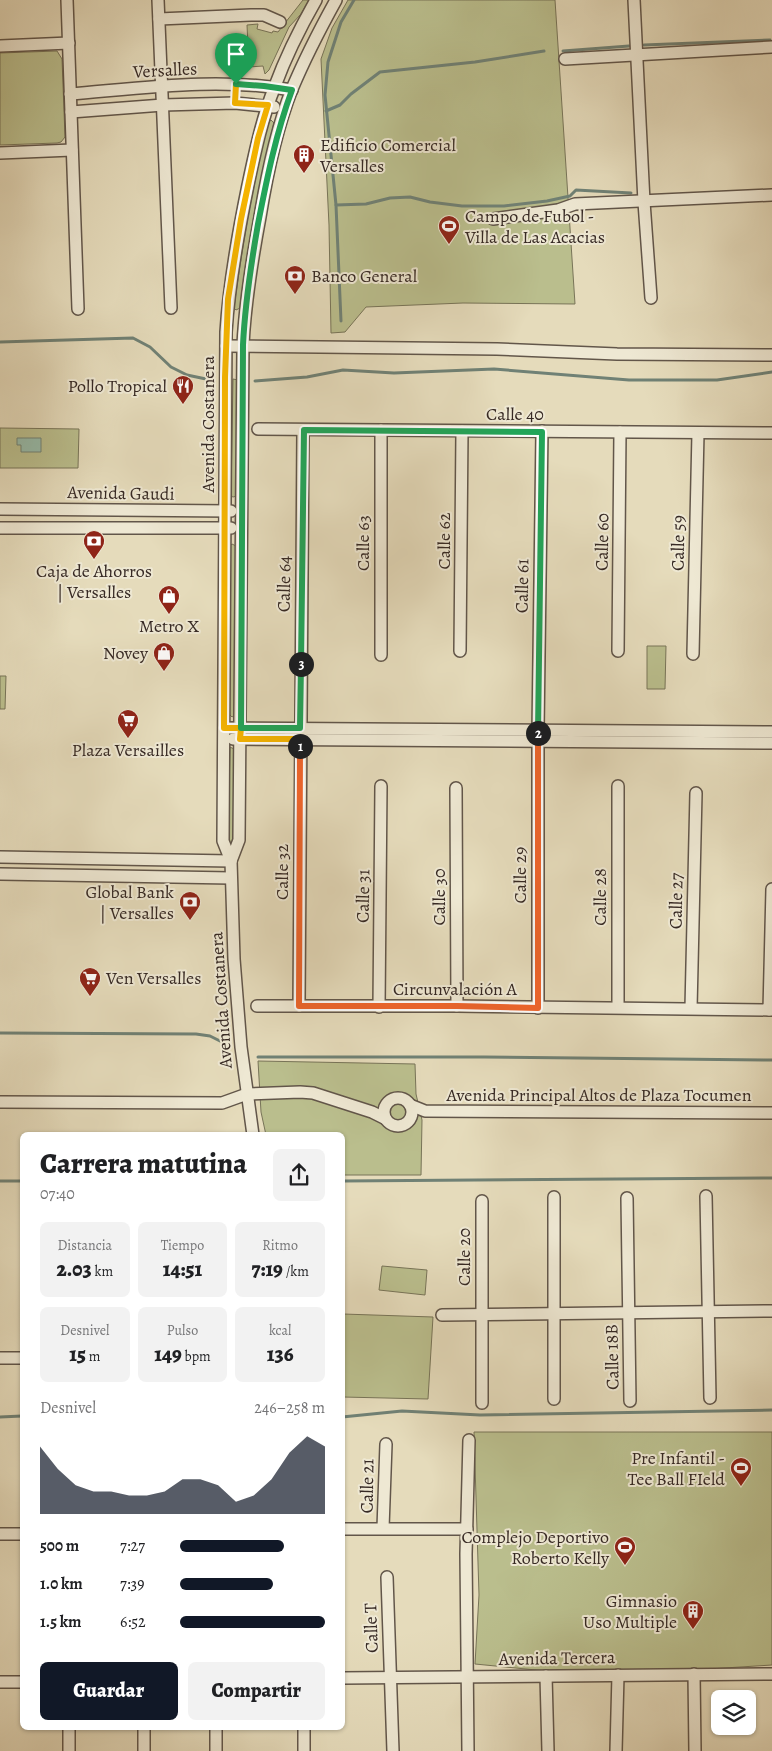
<!DOCTYPE html>
<html lang="es">
<meta charset="utf-8">
<style>
:root{--surface:#fff;--page:#f2f2f2;--text:#202124;--muted:#757577;--accent:#111827}
body{margin:0;font-family:Alegreya,serif;background:var(--page);color:var(--text);height:100vh;display:flex;flex-direction:column;font-size:19px;white-space:nowrap}
*{box-sizing:border-box;margin:0}
p{font-size:16px;color:var(--muted)}
.icon{flex:none;width:28px;height:28px;fill:none;stroke:currentColor;stroke-width:2;stroke-linecap:round;stroke-linejoin:round}
.map{position:relative;flex:1;overflow:hidden}
.details{position:absolute;left:20px;top:1132px;width:325px;height:598px;display:flex;flex-direction:column;background:var(--surface);border-radius:8px;box-shadow:0 1px 4px #0004}
.details>*{flex:none}
.tools{position:absolute;left:711px;top:1690px;display:grid;gap:10px}
.tools a{display:grid;place-items:center;width:45px;height:45px;border-radius:8px;background:var(--surface);box-shadow:0 1px 4px #0004;font-size:25px}
.pin{position:absolute;display:grid;place-items:center;width:42px;height:42px;color:#fff;margin:-51px -21px;border-radius:50% 50% 50% 0;rotate:-45deg;box-shadow:0 0 5px #0007}
.pin .icon{rotate:45deg}
.km{position:absolute;width:25px;height:25px;margin:-12px;border-radius:50%;background:#222;color:#fff;font-size:14px;line-height:25px;text-align:center}
.round{display:grid;place-items:center;flex:none;width:52px;height:52px;border-radius:8px;background:var(--page)}
.headline{display:flex;align-items:center;justify-content:space-between;height:85px;padding:0 20px}
h1{font-size:28px;font-weight:800;line-height:38px}
.metrics{display:grid;grid-template-columns:repeat(3,1fr);gap:8px;height:85px;padding:5px 20px}
.metrics div{display:grid;align-content:center;border-radius:8px;background:var(--page);text-align:center}
.metrics b{font-size:21px;font-weight:800}
.metrics small{font-size:14px;font-weight:400}
.metrics p{font-size:14px}
.chart{height:140px;padding:10px 20px}
.chart p{display:flex;justify-content:space-between}
.chart svg{width:100%;height:90px;margin-top:5px;fill:var(--accent);opacity:.7}
.primary-button{display:flex;gap:10px;margin-top:auto;padding:10px 20px}
.primary-button a{flex:1;height:58px;border-radius:8px;background:var(--accent);color:#fff;font-size:20px;font-weight:800;line-height:58px;text-align:center}
.primary-button a+a{background:var(--page);color:var(--text)}
ul{padding:0 20px;list-style:none;font-size:16px}
li{display:grid;grid-template-columns:80px 60px 1fr;align-items:center;height:38px}
li i{height:12px;border-radius:6px;background:var(--accent)}
.map>svg:first-child{display:block}
</style>
<div class="map">
<svg width="772" height="1751" viewBox="0 0 772 1751">
<rect width="100%" height="100%" fill="#e5dbbb"/>
<filter id="stains"><feTurbulence type="fractalNoise" baseFrequency=".004" numOctaves="4"/><feColorMatrix values="0 0 0 0 .2 0 0 0 0 .09 0 0 0 0 .02 0 0 0 .5 -.17"/></filter>
<radialGradient id="worn" r=".72"><stop offset=".6" stop-color="#630" stop-opacity="0"/><stop offset="1" stop-color="#630" stop-opacity=".3"/></radialGradient>
<g fill="#babe8d" stroke="#787458">
<path d="M303 0H309L301 14 289 27 269 70 265 74 263 66 249 67 247 25 258 24 257 29 272 33 273 31 278 32Z"/>
<path d="M348 0H555L575 304 463 303 366 307 345 332 331 333 329 225 321 59 332 28Z"/>
<path d="M57 51 62 59 65 137 61 142 57 143 0 145V53Z"/>
<path d="M271 120 274 123C258 184 248 246 240 308L236 310 234 308C242 246 253 183 268 122Z"/>
<path d="M233 379 238 380 237 496 233 497 231 496Z"/>
<path d="M0 428 79 429 78 468H0Z"/>
<path d="M232 544 236 546 235 715 232 717 229 714 230 546Z"/>
<path d="M647 646H666L665 689H647Z"/>
<path d="M0 676H6L5 709H0Z"/>
<path d="M230 747 234 749 235 843 233 845 228 844Z"/>
<path d="M258 1061 415 1064 416 1094 422 1120 421 1175H343L342 1135H266L261 1112Z"/>
<path d="M382 1266 427 1270 425 1295 379 1290Z"/>
<path d="M343 1314 433 1317 428 1399 343 1397Z"/>
<path d="M474 1432H772V1665L597 1676 475 1664 479 1595Z"/>
</g>
<path fill="#97bcab" stroke="#708175" d="M17 438H41V452H21V445H17Z"/>
<g fill="none" stroke-linecap="round" stroke-linejoin="round">
<g stroke="#708175" stroke-width="3">
<path d="M644 45 770 40"/>
<path d="M563 51 629 46"/>
<path d="M326 111 340 105 351 94 380 72 475 62 544 51"/>
<path d="M336 205 366 204 390 198 410 197 430 202 462 206H504L547 201 570 196 576 190 631 193"/>
<path d="M341 321 336 205 325 95 328 62 341 22 354 0"/>
<path d="M0 342 133 338 150 347 171 367 187 375 206 379"/>
<path d="M255 381 307 377 343 370 394 373 494 369 629 380H717L772 372"/>
<path d="M0 1033 196 1034 210 1036 228 1045"/>
<path d="M258 1057H484L772 1060"/>
<path d="M0 1181H22"/>
<path d="M342 1181 772 1178"/>
<path d="M0 1417 22 1416"/>
<path d="M342 1417 402 1411 480 1415 772 1410"/>
</g>
<g stroke="#62564a" stroke-width="14">
<g id="minor">
<path d="M67 0 78 309"/>
<path d="M158 0 171 308"/>
<path d="M634 0 644 202 651 298"/>
<path d="M159 19 251 15H264L280 22"/>
<path d="M0 46 69 43"/>
<path d="M565 59 772 47"/>
<path d="M70 94C143 88 219 77 292 90"/>
<path d="M71 112 163 105 235 103 274 107"/>
<path d="M0 153 72 150"/>
<path d="M493 219 558 210 575 204 772 195"/>
<path d="M226 346 497 349 617 354 772 355"/>
<path d="M258 429 772 433"/>
<path d="M381 430V655"/>
<path d="M0 509 231 511"/>
<path d="M0 528H231"/>
<path d="M460 651 462 431"/>
<path d="M618 651 620 432"/>
<path d="M693 654 698 433"/>
<path d="M224 728 772 732"/>
<path d="M233 739 772 743"/>
<path d="M456 788 457 1006"/>
<path d="M0 857 231 861"/>
<path d="M231 861 239 840 243 345C245 302 252 260 260 217 267 174 276 130 292 89 305 58 320 29 336 0"/>
<path d="M0 874 231 878"/>
<path d="M257 1006H457L772 1010"/>
<path d="M299 1006 303 430"/>
<path d="M379 1007 381 786"/>
<path d="M618 1007V786"/>
<path d="M538 1008V730L542 431"/>
<path d="M691 1008 696 793"/>
<path d="M769 1010 772 889"/>
<circle cx="398" cy="1112" r="14"/>
<path d="M0 1102 222 1103 247 1094 300 1092 313 1093 372 1112 384 1118"/>
<path d="M410 1105 425 1111 772 1113"/>
<path d="M253 1135 241 1047 234 959 231 861 223 841 226 332C229 283 238 234 248 185 255 152 262 118 275 86 286 56 300 28 316 0"/>
<path d="M706 1196 710 1398"/>
<path d="M554 1197V1399"/>
<path d="M627 1198 630 1401"/>
<path d="M482 1201V1403"/>
<path d="M442 1315 772 1311"/>
<path d="M0 1358H22"/>
<path d="M383 1528 386 1444"/>
<path d="M342 1529H467"/>
<path d="M0 1534H22"/>
<path d="M387 1577 393 1751"/>
<path d="M694 1674 695 1751"/>
<path d="M546 1676 548 1751"/>
<path d="M342 1678 772 1674"/>
<path d="M0 1682H22"/>
<path d="M304 1728V1751"/>
<path d="M69 1751V1728"/>
<path d="M144 1751V1728"/>
<path d="M216 1751V1728"/>
<path d="M468 1751 466 1554 469 1440"/>
<path d="M616 1751 618 1675"/>
</g>
</g>
<use href="#minor" stroke="#eee8d3" stroke-width="11"/>
</g>
<g fill="none" stroke-linecap="round" stroke-linejoin="round">
<g stroke="#fff" stroke-width="10">
<path id="split-1" d="M236 84 235 103 268 105 258 138 241 219 228 299 225 377 224 728H241L240 739H300V746"/>
</g>
<g stroke="#fff" stroke-width="10">
<path id="split-2" d="M300 746 299 1006H457L538 1008V733"/>
</g>
<g stroke="#fff" stroke-width="10">
<path id="split-3" d="M301 664 304 430 542 432 538 733"/>
</g>
<g stroke="#fff" stroke-width="10">
<path id="split-4" d="M236 84 264 86 292 90C276 133 267 178 258 224 251 264 245 304 243 345L241 728H300L301 664"/>
</g>
<use href="#split-1" stroke="#f5b400" stroke-width="6"/>
<use href="#split-2" stroke="#f0652b" stroke-width="6"/>
<use href="#split-3" stroke="#22a559" stroke-width="6"/>
<use href="#split-4" stroke="#22a559" stroke-width="6"/>
</g>
<defs>
<g id="building-pin" transform="scale(1.125)"><path d="M0 17L-7.5 6A9.5 9.5 0 1 1 7.5 6Z" fill="#8f2418" stroke="#eee8d3"/><path d="M-4-6H4V6H1V3H-1V6H-4ZM-2.5-4.3h1.7v1.8h-1.7ZM.8-4.3h1.7v1.8H.8ZM-2.5-1h1.7V.8h-1.7ZM.8-1h1.7V.8H.8Z" fill="#fff"/></g>
<g id="stadium-pin" transform="scale(1.125)"><path d="M0 17L-7.5 6A9.5 9.5 0 1 1 7.5 6Z" fill="#8f2418" stroke="#eee8d3"/><path d="M0-5a6.5 5 0 1 0 0 10a6.5 5 0 1 0 0-10ZM-3.5-1.8h7v3.6h-7Z" fill="#fff"/></g>
<g id="bank-pin" transform="scale(1.125)"><path d="M0 17L-7.5 6A9.5 9.5 0 1 1 7.5 6Z" fill="#8f2418" stroke="#eee8d3"/><path d="M-6-4H6V4H-6ZM0-2.3a2.3 2.3 0 1 0 0 4.6a2.3 2.3 0 1 0 0-4.6Z" fill="#fff"/></g>
<g id="restaurant-pin" transform="scale(1.125)"><path d="M0 17L-7.5 6A9.5 9.5 0 1 1 7.5 6Z" fill="#8f2418" stroke="#eee8d3"/><path d="M-5-6h1v4h1v-4h1v4h1v-4h1v5L-1.5 .5V6h-2V.5L-5-1ZM5-6V6H3V1.5H1.5Q1.5-4 5-6Z" fill="#fff"/></g>
<g id="shop-pin" transform="scale(1.125)"><path d="M0 17L-7.5 6A9.5 9.5 0 1 1 7.5 6Z" fill="#8f2418" stroke="#eee8d3"/><path d="M-5-2.5h2.3a2.7 3.5 0 0 1 5.4 0H5L5.5 6h-11ZM-1.5-2.5h3a1.5 2.3 0 0 0-3 0Z" fill="#fff"/></g>
<g id="supermarket-pin" transform="scale(1.125)"><path d="M0 17L-7.5 6A9.5 9.5 0 1 1 7.5 6Z" fill="#8f2418" stroke="#eee8d3"/><path d="M-6-5.5h2.5l.6 2H6L4.5 2H-2.5L-4.4-4H-6ZM-1.5 3.2a1.3 1.3 0 1 0 .1 0ZM3 3.2a1.3 1.3 0 1 0 .1 0Z" fill="#fff"/></g>
</defs>
<g fill-rule="evenodd">
<use href="#building-pin" x="304" y="155"/>
<use href="#stadium-pin" x="449" y="226"/>
<use href="#bank-pin" x="295" y="276"/>
<use href="#restaurant-pin" x="183" y="386"/>
<use href="#bank-pin" x="94" y="541"/>
<use href="#shop-pin" x="169" y="596"/>
<use href="#shop-pin" x="164" y="653"/>
<use href="#supermarket-pin" x="128" y="720"/>
<use href="#bank-pin" x="190" y="902"/>
<use href="#supermarket-pin" x="90" y="978"/>
<use href="#stadium-pin" x="741" y="1468"/>
<use href="#stadium-pin" x="625" y="1547"/>
<use href="#building-pin" x="693" y="1611"/>
</g>
<g text-anchor="middle" stroke-width="4" stroke-linejoin="round" paint-order="stroke">
<g font-size="18" fill="#362924" stroke="#eee8d3">
<text transform="translate(165 70) rotate(-3)" y="6">Versalles</text>
<text x="515" y="420">Calle 40</text>
<text transform="translate(208 424) rotate(-90)" y="6">Avenida Costanera</text>
<text transform="translate(121 493) rotate(1)" y="6">Avenida Gaudi</text>
<text transform="translate(444 541) rotate(-90)" y="6">Calle 62</text>
<text transform="translate(602 542) rotate(-89)" y="6">Calle 60</text>
<text transform="translate(363 543) rotate(-90)" y="6">Calle 63</text>
<text transform="translate(678 543) rotate(-89)" y="6">Calle 59</text>
<text transform="translate(284 584) rotate(-89)" y="6">Calle 64</text>
<text transform="translate(522 586) rotate(-89)" y="6">Calle 61</text>
<text transform="translate(282 872) rotate(-90)" y="6">Calle 32</text>
<text transform="translate(520 875) rotate(-90)" y="6">Calle 29</text>
<text transform="translate(363 896) rotate(-89)" y="6">Calle 31</text>
<text transform="translate(439 897) rotate(-90)" y="6">Calle 30</text>
<text transform="translate(600 897) rotate(-90)" y="6">Calle 28</text>
<text transform="translate(676 901) rotate(-89)" y="6">Calle 27</text>
<text x="455" y="995">Circunvalación A</text>
<text transform="translate(221 1000) rotate(-94)" y="6">Avenida Costanera</text>
<text x="599" y="1101">Avenida Principal Altos de Plaza Tocumen</text>
<text transform="translate(464 1257) rotate(-90)" y="6">Calle 20</text>
<text transform="translate(612 1357) rotate(-91)" y="6">Calle 18B</text>
<text transform="translate(367 1486) rotate(-89)" y="6">Calle 21</text>
<text transform="translate(371 1628) rotate(-92)" y="6">Calle T</text>
<text transform="translate(557 1658) rotate(-1)" y="6">Avenida Tercera</text>
</g>
<g font-size="18" fill="#362924" stroke="#eee8d3" text-anchor="end">
<text x="320" y="151" text-anchor="start">Edificio Comercial<tspan x="320" dy="21">Versalles</tspan></text>
<text x="465" y="222" text-anchor="start">Campo de Fubol -<tspan x="465" dy="21">Villa de Las Acacias</tspan></text>
<text x="311" y="282" text-anchor="start">Banco General</text>
<text x="167" y="392">Pollo Tropical</text>
<text x="94" y="577" text-anchor="middle">Caja de Ahorros<tspan x="94" dy="21">| Versalles</tspan></text>
<text x="169" y="632" text-anchor="middle">Metro X</text>
<text x="148" y="659">Novey</text>
<text x="128" y="756" text-anchor="middle">Plaza Versailles</text>
<text x="174" y="898">Global Bank<tspan x="174" dy="21">| Versalles</tspan></text>
<text x="106" y="984" text-anchor="start">Ven Versalles</text>
<text x="725" y="1464">Pre Infantil -<tspan x="725" dy="21">Tee Ball FIeld</tspan></text>
<text x="609" y="1543">Complejo Deportivo<tspan x="609" dy="21">Roberto Kelly</tspan></text>
<text x="677" y="1607">Gimnasio<tspan x="677" dy="21">Uso Multiple</tspan></text>
</g>
</g>
<rect width="100%" height="100%" filter="url(#stains)"/>
<rect width="100%" height="100%" fill="url(#worn)"/>
</svg>
<div class="tools">
<a><svg class="icon" aria-label="layers" viewBox="0 0 24 24"><path d="M12 4l9 5-9 5-9-5zM3 14l9 5 9-5"/></svg></a>
</div>
<div class="pin" style="left:236px;top:84px;background:#1e9e55"><svg class="icon" aria-label="arrive" viewBox="0 0 24 24"><path d="M6 21V4h12l-3 4 3 4H6"/></svg></div>
<b class="km" style="left:300px;top:746px">1</b>
<b class="km" style="left:538px;top:733px">2</b>
<b class="km" style="left:301px;top:664px">3</b>
<section class="details">
<div class="headline"><div><h1>Carrera matutina</h1><p>07:40</p></div><a class="round"><svg class="icon" aria-label="share" viewBox="0 0 24 24"><path d="M12 15V3M7 8l5-5 5 5M5 13v7h14v-7"/></svg></a></div>
<div class="metrics">
<div><p>Distancia</p><b>2.03<small> km</small></b></div>
<div><p>Tiempo</p><b>14:51</b></div>
<div><p>Ritmo</p><b>7:19<small> /km</small></b></div>
</div>
<div class="metrics">
<div><p>Desnivel</p><b>15<small> m</small></b></div>
<div><p>Pulso</p><b>149<small> bpm</small></b></div>
<div><p>kcal</p><b>136</b></div>
</div>
<div class="chart"><p><span>Desnivel</span>246–258 m</p>
<svg viewBox="0 0 160 44" preserveAspectRatio="none"><path d="M0 44V11L10 22L20 30L30 33L40 33L50 35L60 35L70 33L80 27L90 27L100 30L110 38L120 35L130 27L140 14L150 6L160 11V44z"/></svg>
</div>
<ul>
<li><b>500 m</b>7:27<i style="width:72%"></i></li>
<li><b>1.0 km</b>7:39<i style="width:64%"></i></li>
<li><b>1.5 km</b>6:52<i style="width:100%"></i></li>
</ul>
<div class="primary-button"><a>Guardar</a><a>Compartir</a></div>
</section>
</div>
